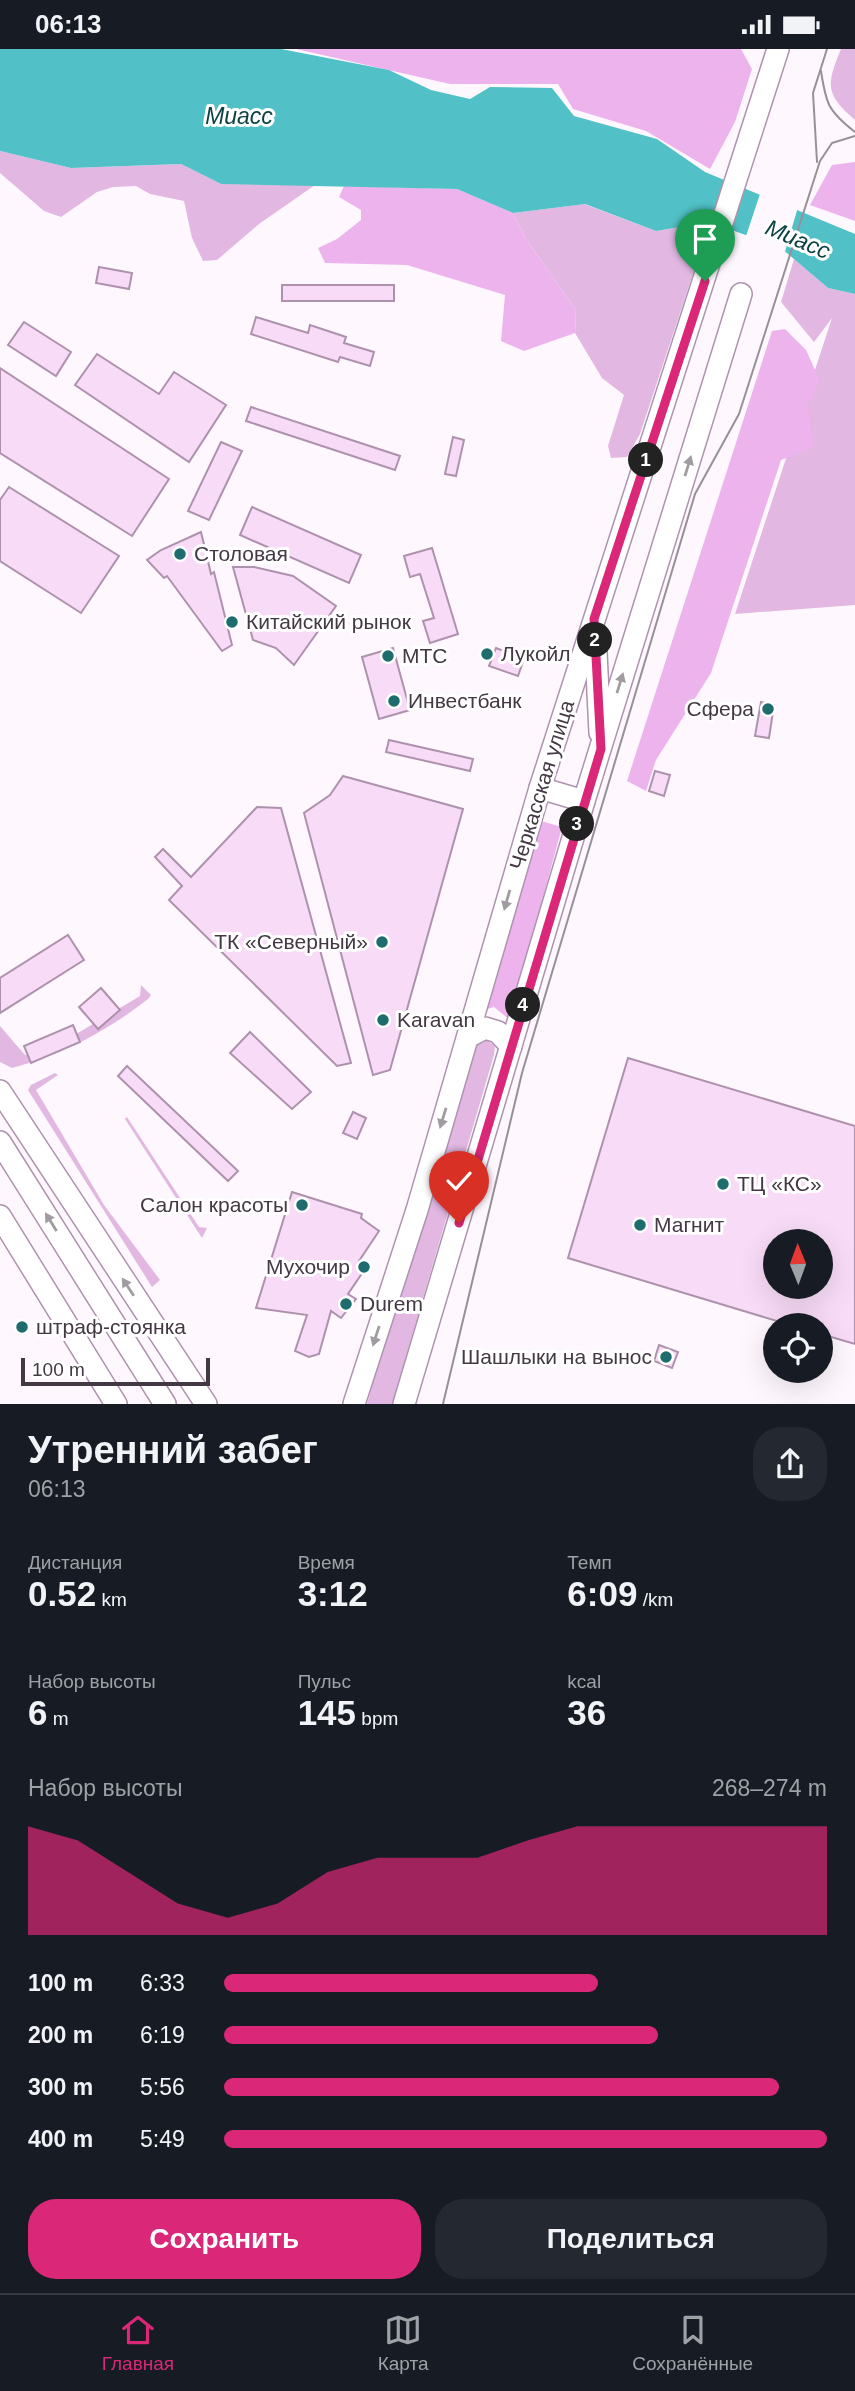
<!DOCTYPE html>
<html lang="ru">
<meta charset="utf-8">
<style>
:root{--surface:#171b24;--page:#242831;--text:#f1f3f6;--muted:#9ea1a6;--line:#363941;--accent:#db2777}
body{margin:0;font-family:Arial,sans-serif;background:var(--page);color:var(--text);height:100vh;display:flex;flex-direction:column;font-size:26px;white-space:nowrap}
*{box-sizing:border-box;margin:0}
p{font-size:23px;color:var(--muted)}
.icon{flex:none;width:38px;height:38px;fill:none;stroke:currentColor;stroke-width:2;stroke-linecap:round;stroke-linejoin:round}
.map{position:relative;height:1355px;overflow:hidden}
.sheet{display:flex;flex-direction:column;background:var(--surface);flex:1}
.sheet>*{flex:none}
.needle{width:46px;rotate:359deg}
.buttons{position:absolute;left:763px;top:1180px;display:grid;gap:14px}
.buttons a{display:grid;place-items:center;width:70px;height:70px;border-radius:50%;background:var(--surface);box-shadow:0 7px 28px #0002;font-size:35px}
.scale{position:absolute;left:21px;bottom:18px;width:189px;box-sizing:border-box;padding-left:7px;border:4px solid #433843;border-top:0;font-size:19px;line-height:24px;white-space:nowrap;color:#433843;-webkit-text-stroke:5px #fff;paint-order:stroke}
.pin{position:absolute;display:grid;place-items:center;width:60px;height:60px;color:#fff;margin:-72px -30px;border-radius:50% 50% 50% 0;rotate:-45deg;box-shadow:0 0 7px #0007}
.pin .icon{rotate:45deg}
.km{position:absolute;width:35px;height:35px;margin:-18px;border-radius:50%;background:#222;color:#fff;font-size:19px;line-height:35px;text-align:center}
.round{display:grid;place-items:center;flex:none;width:74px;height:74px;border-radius:28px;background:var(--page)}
.head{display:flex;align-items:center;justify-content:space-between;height:119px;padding:0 28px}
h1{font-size:38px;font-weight:700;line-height:52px}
.figures{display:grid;grid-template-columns:repeat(3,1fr);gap:10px;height:119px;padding:7px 28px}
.figures div{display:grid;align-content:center}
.figures b{font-size:35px;font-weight:700}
.figures small{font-size:19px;font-weight:400}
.figures p{font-size:19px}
.chart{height:196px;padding:14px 28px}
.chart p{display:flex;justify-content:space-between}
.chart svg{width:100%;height:126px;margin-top:7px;fill:var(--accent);opacity:.7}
.button{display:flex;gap:14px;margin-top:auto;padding:14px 28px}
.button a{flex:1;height:80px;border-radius:28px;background:var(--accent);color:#fff;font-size:28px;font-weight:700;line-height:80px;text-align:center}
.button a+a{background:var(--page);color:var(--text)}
ul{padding:0 28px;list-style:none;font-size:23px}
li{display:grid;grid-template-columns:112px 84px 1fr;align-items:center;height:52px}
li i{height:18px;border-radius:9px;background:var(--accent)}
.status{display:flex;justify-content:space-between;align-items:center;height:49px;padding:0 35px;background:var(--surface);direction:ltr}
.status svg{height:19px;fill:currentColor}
.tabs{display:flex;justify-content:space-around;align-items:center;height:98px;border-top:2px solid var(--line);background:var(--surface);font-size:19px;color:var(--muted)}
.tabs a{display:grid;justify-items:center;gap:4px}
.tabs .on{color:var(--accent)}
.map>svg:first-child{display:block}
</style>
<div class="status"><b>06:13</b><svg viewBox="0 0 49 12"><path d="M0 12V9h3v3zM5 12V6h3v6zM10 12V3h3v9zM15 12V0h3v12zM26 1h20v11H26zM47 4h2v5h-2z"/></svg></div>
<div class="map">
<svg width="855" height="1355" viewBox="0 0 855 1355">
<rect width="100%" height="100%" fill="#fef8fe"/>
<g fill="#e2b7e2">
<path d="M841 0H855V71C825 45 826 36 841 0Z"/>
<path d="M0 102 71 119 181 115 221 135 315 136 259 175 217 211 203 212 192 189 184 152 150 145 136 137 113 138 97 143 61 168 44 162 0 124Z"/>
<path d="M584 155 656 182 710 173 640 385 627 408 611 409 608 397 624 346 602 329 575 284 576 261 526 190 513 164Z"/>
<path d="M794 210 828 239 855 245V556L735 565 832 269 814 293 781 253Z"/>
<path d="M141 936 151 946 148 950C106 983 63 1005 12 1019L0 1013V977L25 1006 51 1000 140 947Z"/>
<path d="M484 989 495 997 494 1006 392 1355H367L473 995Z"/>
<path d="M55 1024 58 1026 36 1041 104 1156 160 1231 152 1238 28 1041 31 1036Z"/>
<path d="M127 1068 199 1178 207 1179 202 1189 125 1070Z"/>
</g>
<g fill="#edb3ed">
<path d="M296 0H741L752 20 735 73 710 120 646 82 573 60 558 35H450Z"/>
<path d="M855 113V172L810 156 832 116Z"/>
<path d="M344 137 457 140 513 164 526 190 576 261 575 284 524 302 501 292 505 246 407 216 325 214 318 199 337 190 361 171V161L339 148Z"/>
<path d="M785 280 806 301 820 332 808 356 813 399 781 411 711 624 656 711 646 742 627 732 772 282Z"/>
<path d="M541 772 562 778 510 971 494 958 484 961Z"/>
</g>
<path fill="#51c1c7" d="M0 0H281L389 21 431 41 470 50 490 38 552 39 574 67 657 90 705 123 855 185V245L828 239 781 199 710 173 656 182 585 155 513 164 457 140 221 135 181 115 71 119 0 102Z"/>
<path fill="#fef8fe" d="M761 142 798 158 784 206 745 190Z"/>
<g fill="#f8dbf7" stroke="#ae92ad" stroke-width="2" fill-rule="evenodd">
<path d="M99 218 132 224 129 240 96 234Z"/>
<rect x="282" y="236" width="112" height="16"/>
<path d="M256 268 308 284 310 276 346 288 344 294 374 303 370 317 340 308 338 313 251 285Z"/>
<path d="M24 273 71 303 56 327 8 296Z"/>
<path d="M97 305 159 345 174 323 226 356 189 413 75 336Z"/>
<path d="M0 319 169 430 132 487 0 404Z"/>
<path d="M251 358 400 407 395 421 246 372Z"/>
<path d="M453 388 464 391 456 427 445 425Z"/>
<path d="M221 393 242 402 209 471 188 462Z"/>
<path d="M9 438 119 507 81 564 0 512V451Z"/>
<path d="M252 458 361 506 349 534 240 486Z"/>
<path d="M201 483 211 525 214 523 232 596 222 602 167 527 164 529 147 511 161 501Z"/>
<path d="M432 499 458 585 430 594 423 572 434 569 428 550 420 525 410 528 404 507Z"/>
<path d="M233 518H254L293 527 336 557 294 616 276 599 253 591Z"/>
<path d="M393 599 410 661 379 670 362 608Z"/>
<path d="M496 599 524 610 518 627 489 617Z"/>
<path d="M761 653 774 656 769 689 755 687Z"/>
<path d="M389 691 473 710 470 722 386 703Z"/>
<path d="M655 722 670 726 664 747 649 742Z"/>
<path d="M343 727 463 760 390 1021 373 1026 304 764 330 746Z"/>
<path d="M257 758 281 759 351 1014 337 1017 169 851 182 837 155 808 163 800 191 828Z"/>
<path d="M68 886 84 911 0 964V929Z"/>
<path d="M101 939 120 961 98 980 79 958Z"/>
<path d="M73 976 80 993 31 1014 24 997Z"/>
<path d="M250 983 311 1043 292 1060 230 1004Z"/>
<path d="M628 1009 855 1077V1295L821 1285V1276H790L568 1209ZM775 1192H821V1237H775Z"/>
<path d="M127 1017 238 1122 228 1132 118 1027Z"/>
<path d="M353 1063 366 1069 357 1090 343 1084Z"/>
<path d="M292 1143 362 1165 361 1169 379 1182 359 1212 367 1217 348 1245 356 1250 341 1269 331 1262 319 1305 309 1308 295 1302 307 1266 256 1259Z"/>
<path d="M659 1296 678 1303 672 1319 654 1312Z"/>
</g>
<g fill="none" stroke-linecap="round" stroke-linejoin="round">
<g stroke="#ae93ae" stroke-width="24">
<g id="primary">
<path d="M595 583 600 684"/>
<path d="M540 739 584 752"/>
<path d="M468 988 485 979 498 983 511 997"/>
<path d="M0 1042 206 1355"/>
<path d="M0 1093 165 1355"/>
<path d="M0 1167 116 1355"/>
<path d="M354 1355 417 1161 540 739 778 0"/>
<path d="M404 1355 584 752 741 245"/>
</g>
</g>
<use href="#primary" stroke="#fff" stroke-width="21"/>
<g stroke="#989098" stroke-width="2">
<path d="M821 22C826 55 828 62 855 83"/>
<path d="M817 113 813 44 827 0"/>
<path d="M443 1355 522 1024 695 445 739 365 820 112 832 94 855 87"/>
</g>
</g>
<defs><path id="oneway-solid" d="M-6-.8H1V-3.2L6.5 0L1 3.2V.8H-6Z" transform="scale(1.75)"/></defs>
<g fill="#a19ca1">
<use href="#oneway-solid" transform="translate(688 417) rotate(-73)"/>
<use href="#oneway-solid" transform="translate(620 634) rotate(-73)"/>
<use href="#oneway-solid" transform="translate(507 851) rotate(106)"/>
<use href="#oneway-solid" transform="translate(443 1069) rotate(107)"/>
<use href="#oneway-solid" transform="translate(51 1173) rotate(-122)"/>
<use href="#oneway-solid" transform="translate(128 1238) rotate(-123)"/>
<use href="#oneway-solid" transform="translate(376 1287) rotate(108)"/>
</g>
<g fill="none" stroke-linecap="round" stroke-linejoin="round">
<g stroke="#fff" stroke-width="14">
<path id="route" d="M459 1174 601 700 594 570 705 232"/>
</g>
<use href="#route" stroke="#db2777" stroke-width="9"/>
</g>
<g fill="#1f6c6f" stroke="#fff" stroke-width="2.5">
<circle cx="180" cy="505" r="7"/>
<circle cx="232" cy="573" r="7"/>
<circle cx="487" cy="605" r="7"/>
<circle cx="388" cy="607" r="7"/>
<circle cx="394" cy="652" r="7"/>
<circle cx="768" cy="660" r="7"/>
<circle cx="382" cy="893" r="7"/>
<circle cx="383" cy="971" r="7"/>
<circle cx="723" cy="1135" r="7"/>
<circle cx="302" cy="1156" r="7"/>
<circle cx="640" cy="1176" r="7"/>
<circle cx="364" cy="1218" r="7"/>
<circle cx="346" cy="1255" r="7"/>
<circle cx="22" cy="1278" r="7"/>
<circle cx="666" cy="1308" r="7"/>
</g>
<g text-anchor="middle" stroke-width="6" stroke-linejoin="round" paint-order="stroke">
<g font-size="21" fill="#433843" stroke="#fff" text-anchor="start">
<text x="194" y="512">Столовая</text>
<text x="246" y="580">Китайский рынок</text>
<text x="501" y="612">Лукойл</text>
<text x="402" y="614">МТС</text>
<text x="408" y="659">Инвестбанк</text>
<text x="754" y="667" text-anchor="end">Сфера</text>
<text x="368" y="900" text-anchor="end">ТК «Северный»</text>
<text x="397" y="978">Karavan</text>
<text x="737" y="1142">ТЦ «КС»</text>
<text x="288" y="1163" text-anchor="end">Салон красоты</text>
<text x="654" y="1183">Магнит</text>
<text x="350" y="1225" text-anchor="end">Мухочир</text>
<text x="360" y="1262">Durem</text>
<text x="36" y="1285">штраф-стоянка</text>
<text x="652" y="1315" text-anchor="end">Шашлыки на вынос</text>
</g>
<g font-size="21" fill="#433843" stroke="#fff">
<text transform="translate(542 736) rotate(-73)" y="7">Черкасская улица</text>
</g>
<g font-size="23" font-style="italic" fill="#0d4244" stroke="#fff">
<text x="239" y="75">Миасс</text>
<text transform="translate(798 190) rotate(23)" y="8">Миасс</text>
</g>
</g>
</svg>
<div class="buttons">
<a><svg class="needle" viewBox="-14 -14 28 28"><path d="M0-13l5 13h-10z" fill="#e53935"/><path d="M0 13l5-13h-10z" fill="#9ea1a6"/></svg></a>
<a><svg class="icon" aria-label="locate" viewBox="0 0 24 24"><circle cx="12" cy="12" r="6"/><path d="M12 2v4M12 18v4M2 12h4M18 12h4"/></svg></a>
</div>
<div class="scale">100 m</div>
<div class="pin" style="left:705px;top:232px;background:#1e9e55"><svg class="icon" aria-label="arrive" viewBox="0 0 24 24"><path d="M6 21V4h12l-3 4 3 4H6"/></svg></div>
<div class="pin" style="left:459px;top:1174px;background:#d93025"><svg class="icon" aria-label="check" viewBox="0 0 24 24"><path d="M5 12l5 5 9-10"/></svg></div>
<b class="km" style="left:646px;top:411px">1</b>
<b class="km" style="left:595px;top:591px">2</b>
<b class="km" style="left:577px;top:775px">3</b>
<b class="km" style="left:523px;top:956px">4</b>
</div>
<section class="sheet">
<div class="head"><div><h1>Утренний забег</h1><p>06:13</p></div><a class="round"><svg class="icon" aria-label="share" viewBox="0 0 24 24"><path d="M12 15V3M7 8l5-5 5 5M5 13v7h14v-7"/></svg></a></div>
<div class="figures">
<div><p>Дистанция</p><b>0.52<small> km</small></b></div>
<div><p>Время</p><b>3:12</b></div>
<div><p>Темп</p><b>6:09<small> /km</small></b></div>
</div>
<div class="figures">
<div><p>Набор высоты</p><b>6<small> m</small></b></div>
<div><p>Пульс</p><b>145<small> bpm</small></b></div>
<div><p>kcal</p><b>36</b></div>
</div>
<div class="chart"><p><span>Набор высоты</span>268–274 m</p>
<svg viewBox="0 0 160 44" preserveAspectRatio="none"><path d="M0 44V6L10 11L20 22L30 33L40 38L50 33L60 22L70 17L80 17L90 17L100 11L110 6L120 6L130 6L140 6L150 6L160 6V44z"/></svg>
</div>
<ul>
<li><b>100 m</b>6:33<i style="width:62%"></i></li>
<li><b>200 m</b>6:19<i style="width:72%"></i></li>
<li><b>300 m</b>5:56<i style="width:92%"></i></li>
<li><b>400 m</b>5:49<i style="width:100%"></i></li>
</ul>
<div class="button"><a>Сохранить</a><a>Поделиться</a></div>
</section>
<nav class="tabs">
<a class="on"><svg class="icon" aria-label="home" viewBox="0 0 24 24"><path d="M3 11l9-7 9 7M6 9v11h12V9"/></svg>Главная</a>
<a><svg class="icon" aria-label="map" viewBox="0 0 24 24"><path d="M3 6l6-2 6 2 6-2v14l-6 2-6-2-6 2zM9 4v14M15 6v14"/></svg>Карта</a>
<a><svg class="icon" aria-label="saved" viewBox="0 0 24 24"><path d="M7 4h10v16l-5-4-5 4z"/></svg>Сохранённые</a>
</nav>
